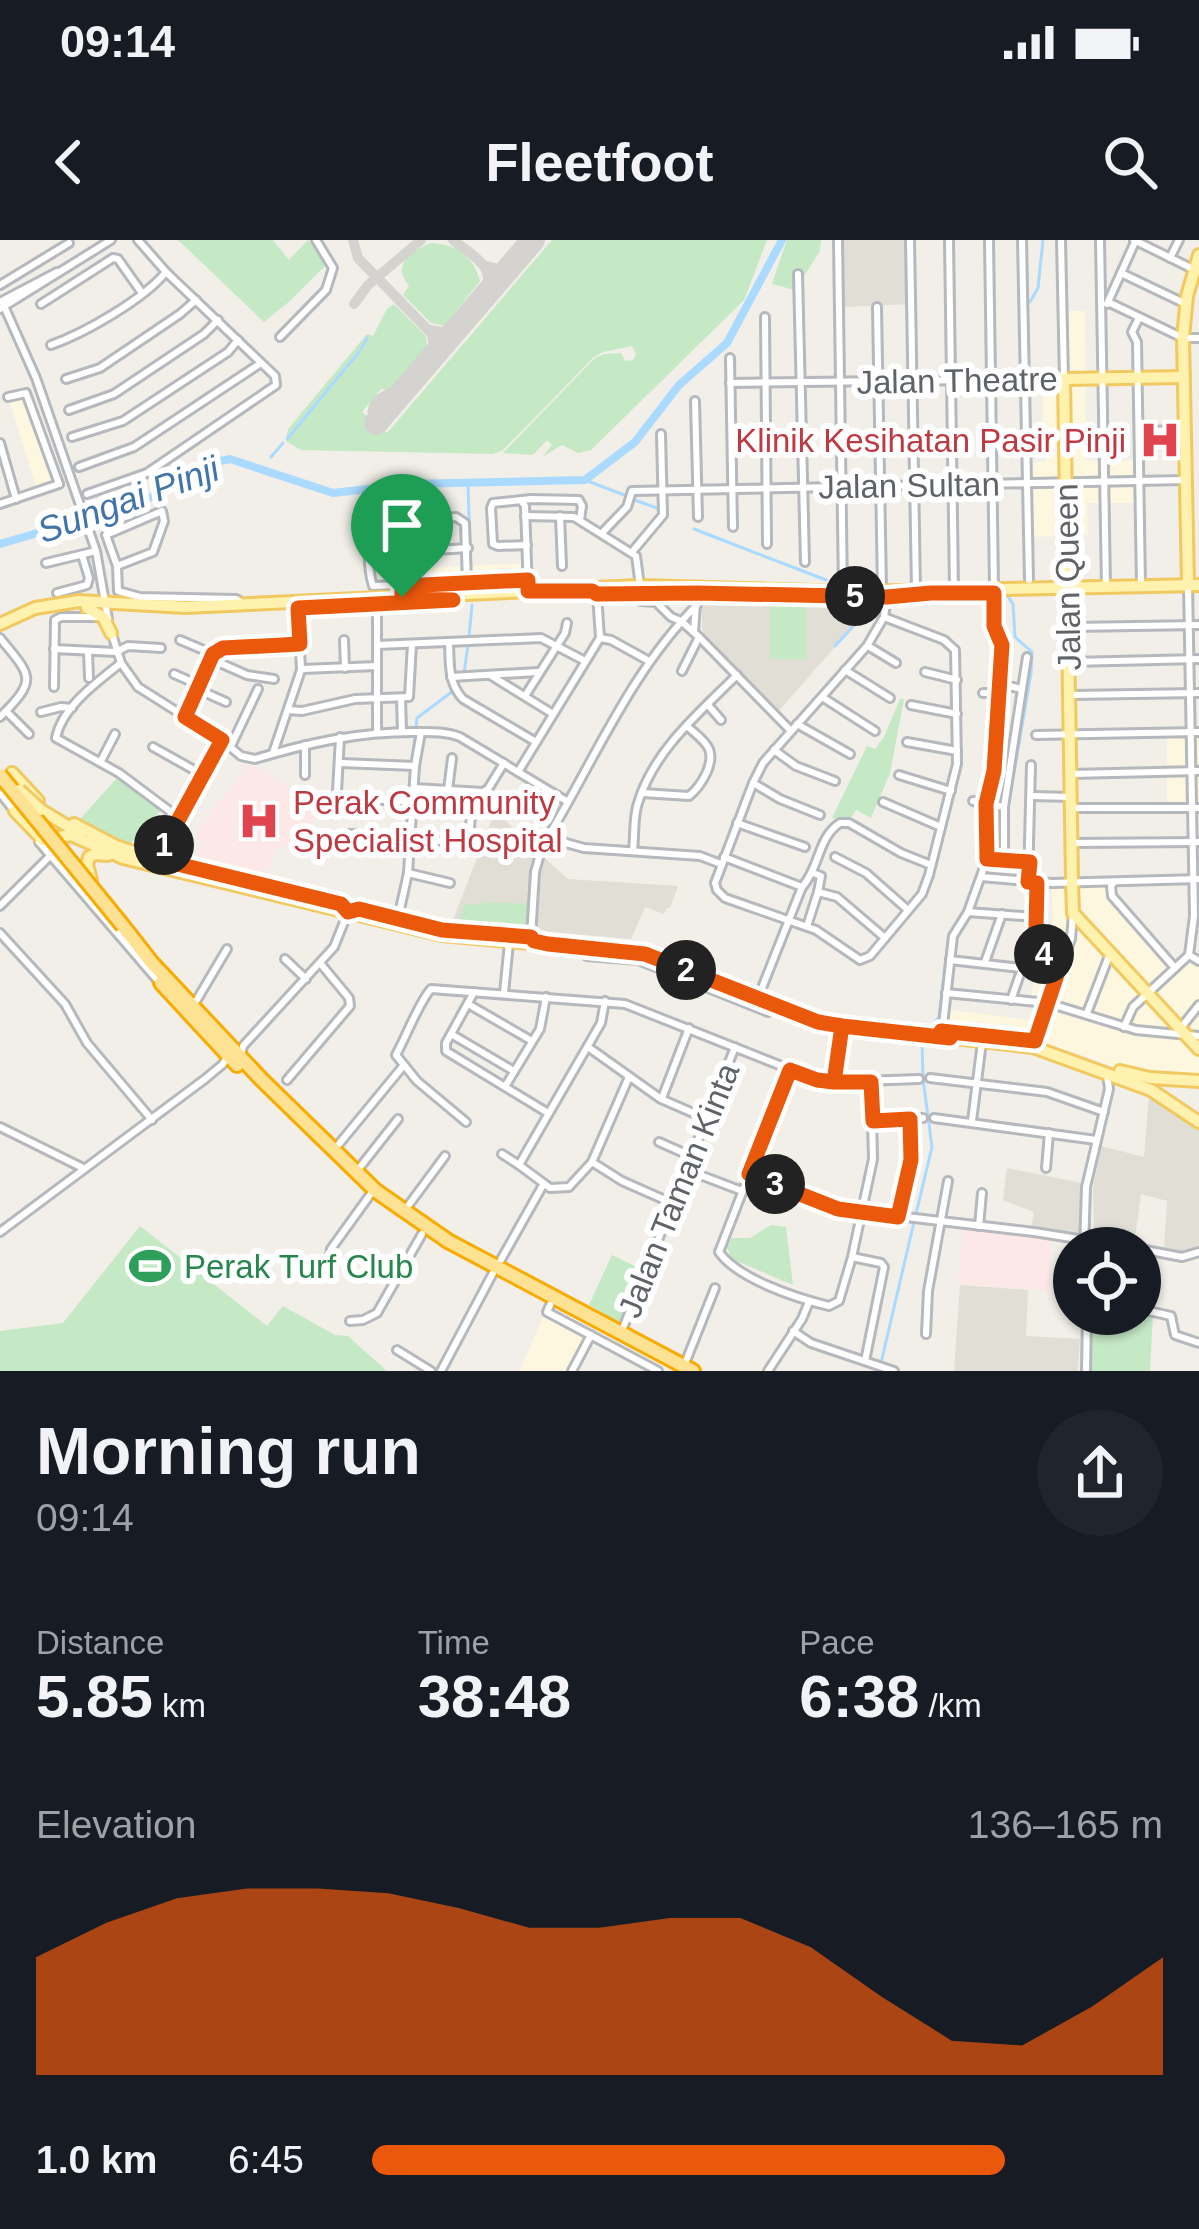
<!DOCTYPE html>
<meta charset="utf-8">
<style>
:root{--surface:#171b24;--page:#20242c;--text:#f1f3f6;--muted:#9ea1a6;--accent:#ea580c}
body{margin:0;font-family:Arial,sans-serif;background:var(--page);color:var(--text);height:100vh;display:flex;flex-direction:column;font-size:45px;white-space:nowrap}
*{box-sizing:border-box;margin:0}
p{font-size:39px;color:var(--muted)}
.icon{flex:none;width:66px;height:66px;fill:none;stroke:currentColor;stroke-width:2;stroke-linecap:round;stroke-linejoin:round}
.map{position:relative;height:1131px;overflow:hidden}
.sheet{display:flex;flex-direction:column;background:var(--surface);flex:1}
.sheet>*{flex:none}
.controls{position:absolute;left:1053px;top:987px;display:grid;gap:24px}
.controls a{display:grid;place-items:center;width:108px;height:108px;border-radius:50%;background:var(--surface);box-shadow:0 3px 9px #0004;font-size:60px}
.pin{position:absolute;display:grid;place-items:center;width:102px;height:102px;color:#fff;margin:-123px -51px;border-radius:50% 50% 50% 0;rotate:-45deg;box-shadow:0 0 12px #0007}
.pin .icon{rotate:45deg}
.km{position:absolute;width:60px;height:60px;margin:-30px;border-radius:50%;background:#222;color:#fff;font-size:33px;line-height:60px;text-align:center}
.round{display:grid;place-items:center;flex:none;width:126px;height:126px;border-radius:63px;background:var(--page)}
.headline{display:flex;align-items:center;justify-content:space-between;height:204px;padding:0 36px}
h1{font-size:66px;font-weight:600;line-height:90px}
.metrics{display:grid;grid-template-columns:repeat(3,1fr);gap:18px;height:204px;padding:12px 36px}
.metrics div{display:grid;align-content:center}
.metrics b{font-size:60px;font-weight:600}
.metrics small{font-size:33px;font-weight:400}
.metrics p{font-size:33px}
.chart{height:336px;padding:24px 36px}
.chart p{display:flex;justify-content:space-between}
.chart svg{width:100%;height:216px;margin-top:12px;fill:var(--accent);opacity:.7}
ul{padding:0 36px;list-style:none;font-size:39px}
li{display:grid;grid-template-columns:192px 144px 1fr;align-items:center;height:90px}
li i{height:30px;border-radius:15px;background:var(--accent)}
.status{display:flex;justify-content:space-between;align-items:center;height:84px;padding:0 60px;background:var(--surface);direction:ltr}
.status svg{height:33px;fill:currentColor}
header{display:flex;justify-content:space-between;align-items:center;height:156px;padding:0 36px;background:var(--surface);font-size:54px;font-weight:600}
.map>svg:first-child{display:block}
</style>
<div class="status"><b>09:14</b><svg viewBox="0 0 49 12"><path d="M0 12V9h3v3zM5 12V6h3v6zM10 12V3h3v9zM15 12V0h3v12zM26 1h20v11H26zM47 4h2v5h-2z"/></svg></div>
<header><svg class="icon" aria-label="back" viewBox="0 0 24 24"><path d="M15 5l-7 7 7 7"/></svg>Fleetfoot<svg class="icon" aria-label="search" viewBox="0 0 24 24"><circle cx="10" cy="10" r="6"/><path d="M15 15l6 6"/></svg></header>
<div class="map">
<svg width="1199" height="1131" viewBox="0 0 1199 1131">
<rect width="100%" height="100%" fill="#f1efe8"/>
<g fill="#fef7e0">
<path d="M1063 71H1085L1086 221 1141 220V263H1087L1088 295 1029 297 1027 223 1045 222 1042 139 1063 140Z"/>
<path d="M26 151 59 247 38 253 8 157Z"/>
<path d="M527 323 528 347 404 352 403 329Z"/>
<rect x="1167" y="495" width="32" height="72"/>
<path d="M1114 642 1112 656 1174 727 1189 715 1199 721V794L1178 792 1199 815V837L1124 830 1073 812 1017 797 945 788V769L1045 782 1049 768 1028 763 1053 687 1052 643Z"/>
<path d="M543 1076 586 1097 568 1131H520Z"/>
</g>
<g fill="#e1ded6">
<path d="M843 0H909V64L843 67Z"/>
<path d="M702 358 863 360 862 376 777 473 706 399 702 387Z"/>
<path d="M495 571 536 609 532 622 527 688 524 691 451 685Z"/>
<path d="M541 615 568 639 678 646 670 668H667L664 674 645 667 631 699 538 691 535 686Z"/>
<path d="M1149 856 1191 881 1199 889V1010L1184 1014 1164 1010 1167 961 1141 954 1134 1005 1094 997 1093 948 1101 906 1144 917Z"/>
<path d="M1007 928 1082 943 1079 996 1031 989 1034 972 1003 960Z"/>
<path d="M960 1045 1028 1050 1026 1096 1080 1099 1078 1131H954Z"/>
</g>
<g fill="#fce8e6">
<path d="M252 525 327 567 289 606 276 610 270 628 252 638 190 623 203 603 195 595 246 527Z"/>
<path d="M963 988 1051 998 1050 1051 958 1044Z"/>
</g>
<g fill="#c5e8c5">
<path d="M178 0H273L289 20 308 0 329 22 290 61 264 82Z"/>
<path d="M552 0H767L744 60 591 210 578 213 562 205 542 217 552 205 547 200 533 215 503 213 595 118 604 114 621 113 625 121 633 120 636 114 632 106 603 112 594 117 503 210 493 214 301 210 286 201 288 189 367 94 373 96 387 69 394 64 426 96 427 107 389 150 381 149 362 172 387 193Z"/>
<path d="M787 0H821L820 11 795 50 772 44Z"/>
<path d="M432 3C456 4 474 17 480 41L444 86 431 83 403 55 409 46C406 41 402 36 402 31 401 17 421 6 432 3Z"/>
<rect x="770" y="361" width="36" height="58"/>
<path d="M900 459H904L890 533 871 578 856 570 849 581 832 578 867 506 875 509 884 497Z"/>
<path d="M118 537 161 570 128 606 79 580Z"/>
<path d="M483 662 529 664 526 688 459 682 464 664 482 665Z"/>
<path d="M771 985 786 987 793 1045 732 1019 727 1008 732 998H750Z"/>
<path d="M140 986 267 1086 283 1066 335 1095 348 1096 387 1131H0V1091L63 1083Z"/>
<path d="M612 1015 639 1028 620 1083 589 1065Z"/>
<path d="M1140 1073 1153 1075 1150 1131H1091L1092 1074Z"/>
</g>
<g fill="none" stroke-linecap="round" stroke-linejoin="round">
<g stroke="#aadaff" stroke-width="3">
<path d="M1030 62 1038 48 1043 0"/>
<path d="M361 109 367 98"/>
<path d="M287 199 359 112"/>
<path d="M271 217 283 203"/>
<path d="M585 240 627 256"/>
<path d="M468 244 471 339"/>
<path d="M635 260 659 269"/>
<path d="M694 289 826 340"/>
<path d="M469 397 472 365"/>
<path d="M835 406 859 380 861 362"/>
<path d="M464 433 468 406"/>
<path d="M416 488 417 478 453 451"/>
<path d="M412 523 415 497"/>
<path d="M408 558 411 530"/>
<path d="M1007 574 1031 433 1032 412 1015 397 1013 364 1007 355"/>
<path d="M406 591 408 565"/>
<path d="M994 617 1008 613 1007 601"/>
<path d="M964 669 977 635"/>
<path d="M944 733 949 695"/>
<path d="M931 787 939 777 943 743"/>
<path d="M916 974 932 907 923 839 922 800"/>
<path d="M881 1123 914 982"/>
</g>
<path stroke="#aadaff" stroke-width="8" d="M0 304 134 265C166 253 196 224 230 219L333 253 409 244 585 240 635 202 679 145 727 103 782 0"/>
<g stroke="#d4d3d0" stroke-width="10">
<path d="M353 0 358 18 432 94 434 109 430 120"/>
<path d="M453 0C473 16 496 25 486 54"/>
<path d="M485 26 499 29 518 17"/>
<path d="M354 64 368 45 421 0"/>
<path d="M430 90 448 93 461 84"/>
<path d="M410 144 389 178 380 180 373 176C369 156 395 153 410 144Z"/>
</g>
<path stroke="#d4d3d0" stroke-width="24" d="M376 183 533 0"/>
<g stroke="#b5b8bc" stroke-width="12">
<g id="minor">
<path d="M838 0 843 351"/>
<path d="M910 0 916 350"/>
<path d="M949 0 954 350"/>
<path d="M989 0 994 348"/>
<path d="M1022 0 1029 340"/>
<path d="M1100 0 1106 346"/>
<path d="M1134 0 1195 30"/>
<path d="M1170 18 1179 0"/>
<path d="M1121 33 1186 64"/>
<path d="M798 34 805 322"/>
<path d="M0 45 69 3"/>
<path d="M0 62 57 32"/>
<path d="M1108 62 1183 98H1199"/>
<path d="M41 64 113 18 118 19 142 53"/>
<path d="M1107 64 1135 2"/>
<path d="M4 66 36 138 96 311 108 379"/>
<path d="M877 67 882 351"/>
<path d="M0 69 111 0"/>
<path d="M765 77 767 304"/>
<path d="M1139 78 1132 92 1137 102 1141 346"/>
<path d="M280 97 326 50 333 28 316 0"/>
<path d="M51 105C85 93 144 59 166 32"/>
<path d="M730 118 733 287"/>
<path d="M66 139 100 128 180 74 196 60"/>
<path d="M730 143 1064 139 1061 0"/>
<path d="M8 157 26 153 59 244"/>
<path d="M695 161 698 277"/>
<path d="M69 170 114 154 204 94 218 80"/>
<path d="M1147 191 1185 190"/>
<path d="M72 197 123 181 228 112 238 100"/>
<path d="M0 203 16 259"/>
<path d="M79 227 134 207 261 123"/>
<path d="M87 254 147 233 276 145 275 136 166 32 138 0"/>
<path d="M522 262 525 266 528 351"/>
<path d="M0 264 59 244"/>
<path d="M525 276 574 277 636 316 640 346"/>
<path d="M560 276 562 326"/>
<path d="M602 293 627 267 632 251 1186 240"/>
<path d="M527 305 498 306 493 304 491 268 493 263 531 259 579 260 582 266 580 280"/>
<path d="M409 308 420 311 468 308"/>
<path d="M632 312 663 275 661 194"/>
<path d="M370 313H389L394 310V284L388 279 370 282 369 285C369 305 367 328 373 346L528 340"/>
<path d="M46 323 96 311"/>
<path d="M117 326 153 312 164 281 162 271 106 295 117 326 118 351 140 357 236 359 241 362"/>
<path d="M1188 345 1194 676 1189 715"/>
<path d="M57 353 87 345 89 338 82 315"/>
<path d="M402 357 403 316 435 279 456 277 465 283 467 342"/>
<path d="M641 361 656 362 671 377 681 381 699 397 791 491"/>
<path d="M884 377 944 400 955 410 957 524 929 635 922 654 870 716 860 720 816 690 725 658 717 650 715 643 753 543 763 523 867 406 884 377 887 357"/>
<path d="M1071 387 1199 385"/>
<path d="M111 391 121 423 138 447 222 500 241 516 255 519C308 503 358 492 413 492 429 492 445 491 460 497L568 562"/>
<path d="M694 392 697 348"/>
<path d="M0 398C32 437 38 439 0 477"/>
<path d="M600 398 611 400 649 421"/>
<path d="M180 400 213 414"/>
<path d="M344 400 345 428"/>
<path d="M449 403C450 424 448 443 463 459L536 502"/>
<path d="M377 405 541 398 585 421"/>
<path d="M868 406 896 423"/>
<path d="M54 409 116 412 128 406 161 408"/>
<path d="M88 411 89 438"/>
<path d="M211 419 247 435 274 439"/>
<path d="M1071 422 1199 419"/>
<path d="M121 423C97 442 62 467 56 498L119 533 179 578"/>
<path d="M302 429 377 426"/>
<path d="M845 430 890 458"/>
<path d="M682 431 699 397"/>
<path d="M925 432 957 440"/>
<path d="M174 434 199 445"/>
<path d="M490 435 553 474"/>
<path d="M451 437 538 432"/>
<path d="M1000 444 1022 449 1004 567V610"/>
<path d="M54 447 55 380 61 377H97"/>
<path d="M197 449 226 462"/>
<path d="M1022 449 1027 417"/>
<path d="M983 453H999"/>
<path d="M1071 455 1199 453"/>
<path d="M525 456 565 393 567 383"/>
<path d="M822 457 875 491"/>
<path d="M401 459 402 491"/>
<path d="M708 465 721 480"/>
<path d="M911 465 957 474"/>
<path d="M288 470 302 471 355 459 409 457 412 404"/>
<path d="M6 471 29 494"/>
<path d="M41 472 61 467 72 468"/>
<path d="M185 477 213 414 217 410 300 404"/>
<path d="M797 484 850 514"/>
<path d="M377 492V364"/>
<path d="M1036 495 1199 492"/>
<path d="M340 497 337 552 340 557 413 562"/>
<path d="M907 502 957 511"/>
<path d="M231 506 258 449"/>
<path d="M153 507 203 535"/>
<path d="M774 510 796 526 835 541"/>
<path d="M273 513 301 430 298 368"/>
<path d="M101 521 115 494"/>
<path d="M341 523 415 526"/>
<path d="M518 532 600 398 597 354 593 351"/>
<path d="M1071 534 1199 531"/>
<path d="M305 535V505"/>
<path d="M899 535 951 551"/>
<path d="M753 543 780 559 820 575"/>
<path d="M414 548 483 552 488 549 504 523"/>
<path d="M448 550 452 518"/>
<path d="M0 553 16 573"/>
<path d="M643 553 689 556C700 547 715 525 709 509 705 500 693 492 687 486"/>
<path d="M1032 556 1071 557"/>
<path d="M973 561 1004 567"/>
<path d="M883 562 941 587"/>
<path d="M1071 568H1199"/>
<path d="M737 583 805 607"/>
<path d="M349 594 411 596"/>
<path d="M550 594 566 603 584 608 700 616 721 624"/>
<path d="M411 599 480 604"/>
<path d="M39 602 159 742"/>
<path d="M469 603 471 573"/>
<path d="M1071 603 1199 602"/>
<path d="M633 610C635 595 633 577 638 563 654 510 699 473 737 435"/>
<path d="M158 617 222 500"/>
<path d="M724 617 802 647 760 753 765 759"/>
<path d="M835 617 866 633 908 670"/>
<path d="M987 619 1030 622"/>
<path d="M408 633 450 643"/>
<path d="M813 633 821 636 818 652"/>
<path d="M981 637 1052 643 1199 639"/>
<path d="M1028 641 1031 525"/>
<path d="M1114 642 1111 646 1112 656 1175 728"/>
<path d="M803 646C820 626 818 597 840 583H849L901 613 931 625"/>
<path d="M0 666 51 615"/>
<path d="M968 672 1036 677"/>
<path d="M398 678 408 633 415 526 421 492"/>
<path d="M807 686 818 652 837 657 885 698"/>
<path d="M0 693 65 764 87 803 152 880"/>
<path d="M531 697 535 632 542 607C592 526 629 433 697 365"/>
<path d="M1028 710 1062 720"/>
<path d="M586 711 587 716 638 720 768 772 776 766"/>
<path d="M1189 715 1199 721"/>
<path d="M285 719 306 739"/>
<path d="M950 720 1021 728"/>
<path d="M985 722 1002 674"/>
<path d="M474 752 446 803V811L548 873"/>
<path d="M504 753 509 703"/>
<path d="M946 753 1048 763 1136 790 1199 796"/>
<path d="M1011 760 1036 688 1037 643"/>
<path d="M605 761 601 783 519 925 550 948 569 947 592 922 629 837"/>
<path d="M195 763 227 709"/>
<path d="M468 764 532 801"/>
<path d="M1087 773 1109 716"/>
<path d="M1124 787 1133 767 1189 715"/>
<path d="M1180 789 1199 765"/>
<path d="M451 794 514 831"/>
<path d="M942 794 953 696 968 672 987 619 986 564 994 531 1002 405 995 390 992 353"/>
<path d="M1035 801 1071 699 1073 673"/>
<path d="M588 807 661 859 707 879"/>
<path d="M241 816 243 806 334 707 348 672"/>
<path d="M790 829 719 1012C738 1039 796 1058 829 1066L839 1061 852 1017 873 919 871 841"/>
<path d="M930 838 1047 852 1104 872"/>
<path d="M287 840 350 766 349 758 320 723"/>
<path d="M834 842 842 786"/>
<path d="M506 845 540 789 546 757"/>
<path d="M662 858 689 788"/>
<path d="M934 878 1096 900"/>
<path d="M873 881 923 878"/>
<path d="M972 881 982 802"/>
<path d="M466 882 417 841 396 815C406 797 419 762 431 749L625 764 817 840 834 842 919 839"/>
<path d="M0 887 83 928"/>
<path d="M659 902 693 917"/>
<path d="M334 910 404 825"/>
<path d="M502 914 519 925"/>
<path d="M592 922 622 941 674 964"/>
<path d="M1046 928 1049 893"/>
<path d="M687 930 742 951"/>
<path d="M357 931 398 879"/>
<path d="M749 934 838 969 1034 992 1135 1008"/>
<path d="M405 970 445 916"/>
<path d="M898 977 911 914 910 879"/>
<path d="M979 986 982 953"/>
<path d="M0 992 205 839 223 824 228 815"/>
<path d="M1084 1008 1086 947 1109 849 1107 835"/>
<path d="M1140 1009 1182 1017 1199 1012"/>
<path d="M330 1014 331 1009 370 955"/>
<path d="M852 1017 881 1023 884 1027 865 1121"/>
<path d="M498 1025 543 945"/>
<path d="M551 1063 547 1072 658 1131"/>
<path d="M1140 1069 1171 1076 1175 1095 1199 1103"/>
<path d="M350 1081 363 1080 377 1073 422 994"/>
<path d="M793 1091 811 1103 894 1131"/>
<path d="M621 1093 735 807"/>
<path d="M926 1094 928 1051 948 941"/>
<path d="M397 1110 431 1131"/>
<path d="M684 1126 715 1048"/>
<path d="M441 1131 493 1033"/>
<path d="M572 1131 591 1095"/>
<path d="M768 1131 802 1079 809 1062"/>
<path d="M1086 1131 1087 1074"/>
</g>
</g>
<g stroke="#f2c960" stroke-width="16">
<g id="major">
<path d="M1184 137 1064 139 1072 642 1073 673 1199 809"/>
<path d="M1188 345 1183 98 1187 56 1199 15"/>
<path d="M87 368 103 377 111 393"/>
<path d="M0 384 35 368 79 361 186 367 640 346 851 352 1199 345"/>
<path d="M12 533 38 561"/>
<path d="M41 570 79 593"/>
<path d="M15 571 43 600 71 595 123 618 442 695 639 713 821 783 1033 807 1151 850 1199 882"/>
<path d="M74 584 116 606 164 622"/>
<path d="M91 640 87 624 89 617 95 614 108 615"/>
<path d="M1120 831 1150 838 1199 841"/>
</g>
</g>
<g stroke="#f9ab00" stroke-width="18">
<g id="highway">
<path d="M123 686 152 723 262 840 376 951 448 1001 693 1131"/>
<path d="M161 743 237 825"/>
</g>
</g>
<use href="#minor" stroke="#fff" stroke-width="6"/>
<use href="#major" stroke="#fff2af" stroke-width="10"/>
<use href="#highway" stroke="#fde293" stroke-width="12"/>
<g stroke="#f2c960" stroke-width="16" stroke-linecap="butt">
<path id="major-bridge" d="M19 550 41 570"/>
</g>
<g stroke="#f9ab00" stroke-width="18" stroke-linecap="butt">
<path id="highway-bridge" d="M0 535 123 686"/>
</g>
<use href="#major-bridge" stroke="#fff2af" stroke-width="10"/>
<use href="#highway-bridge" stroke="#fde293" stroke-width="12"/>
</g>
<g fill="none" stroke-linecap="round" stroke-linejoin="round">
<g stroke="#fff" stroke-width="24">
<path id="route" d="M402 357 407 359 453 360 298 368 300 404 223 408 213 414 185 477 222 500 157 619 341 664 348 672 359 669 442 690 531 697 534 701 548 704 645 714 818 782 842 786 834 842H871L873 881 910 879 911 920 898 977 838 969 749 934 790 830 817 840 834 842 842 786 950 798 941 791 1035 801 1062 720 1028 710 1036 688 1037 643 1028 642 1030 622 987 619 986 564 994 531 1002 405 994 386V353H931L887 357 697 353 597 354 592 351H528V340L402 346V357"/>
</g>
<use href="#route" stroke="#ea580c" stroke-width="15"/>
</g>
<defs>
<g id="hospital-bare" transform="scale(3.24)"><path d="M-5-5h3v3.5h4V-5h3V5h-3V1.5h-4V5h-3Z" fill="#e0444e" stroke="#fff" stroke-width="2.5" paint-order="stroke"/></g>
<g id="stadium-bare" transform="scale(3.24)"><path d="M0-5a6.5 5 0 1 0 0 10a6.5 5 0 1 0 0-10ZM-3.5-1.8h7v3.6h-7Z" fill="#2e9e5b" stroke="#fff" stroke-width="2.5" paint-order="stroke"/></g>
</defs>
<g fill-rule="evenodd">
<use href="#hospital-bare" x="1160" y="200"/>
<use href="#hospital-bare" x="259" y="581"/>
<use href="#stadium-bare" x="150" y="1026"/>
</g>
<g text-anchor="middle" stroke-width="12" stroke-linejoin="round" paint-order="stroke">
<g font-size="33" fill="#5f6368" stroke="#fff">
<text transform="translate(957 140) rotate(-1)" y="12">Jalan Theatre</text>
<text transform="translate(909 245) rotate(-1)" y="12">Jalan Sultan</text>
<text transform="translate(1067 337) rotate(-91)" y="12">Jalan Queen</text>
<text transform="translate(678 950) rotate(-68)" y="12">Jalan Taman Kinta</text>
</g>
<g font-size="33" fill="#be3a42" stroke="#fff" text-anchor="end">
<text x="1126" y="212">Klinik Kesihatan Pasir Pinji</text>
<text x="293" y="574" text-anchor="start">Perak Community<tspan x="293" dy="38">Specialist Hospital</tspan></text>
</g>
<g font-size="33" fill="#27864d" stroke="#fff" text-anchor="start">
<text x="184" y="1038">Perak Turf Club</text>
</g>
<g font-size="36" font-style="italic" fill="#4174aa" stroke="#fff">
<text transform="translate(128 259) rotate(-20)" y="13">Sungai Pinji</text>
</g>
</g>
</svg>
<div class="controls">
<a><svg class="icon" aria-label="locate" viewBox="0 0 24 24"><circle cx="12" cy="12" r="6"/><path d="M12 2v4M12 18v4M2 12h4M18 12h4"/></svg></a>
</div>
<div class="pin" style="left:402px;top:357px;background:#1e9e55"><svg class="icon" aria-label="arrive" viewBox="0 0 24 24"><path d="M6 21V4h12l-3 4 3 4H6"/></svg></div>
<b class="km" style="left:164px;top:605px">1</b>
<b class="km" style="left:686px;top:730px">2</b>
<b class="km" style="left:775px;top:944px">3</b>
<b class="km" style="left:1044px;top:714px">4</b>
<b class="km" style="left:855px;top:356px">5</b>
</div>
<section class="sheet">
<div class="headline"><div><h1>Morning run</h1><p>09:14</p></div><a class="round"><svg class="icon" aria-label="share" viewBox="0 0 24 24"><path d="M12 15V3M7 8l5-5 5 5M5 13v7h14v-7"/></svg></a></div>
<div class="metrics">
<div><p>Distance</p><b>5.85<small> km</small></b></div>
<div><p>Time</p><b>38:48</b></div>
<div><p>Pace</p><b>6:38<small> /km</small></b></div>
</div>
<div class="chart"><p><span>Elevation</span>136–165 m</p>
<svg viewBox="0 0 160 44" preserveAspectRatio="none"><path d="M0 44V20L10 13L20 8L30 6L40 6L50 7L60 10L70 14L80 14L90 12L100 12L110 18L120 28L130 37L140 38L150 30L160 20V44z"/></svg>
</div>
<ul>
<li><b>1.0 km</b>6:45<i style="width:80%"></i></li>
</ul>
</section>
